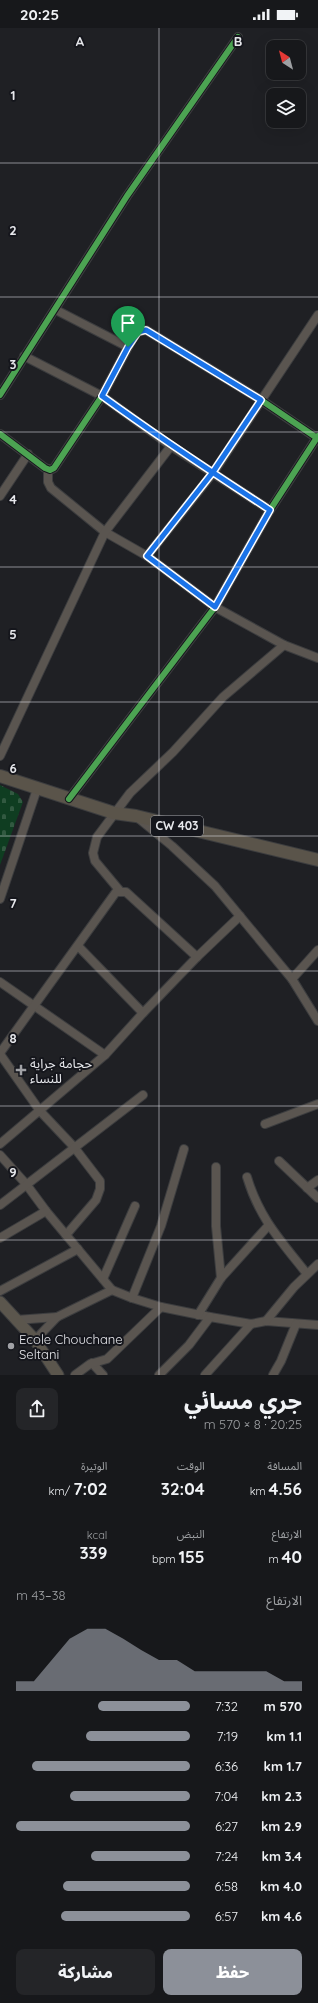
<!DOCTYPE html>
<html lang="ar">
<meta charset="utf-8">
<style>
:root{--surface:#17181b;--page:#242528;--text:#f1f3f6;--muted:#9ea0a3;--line:#36373a;--accent:#8c9099}
body{margin:0;font-family:Quicksand,"Noto Sans Arabic",sans-serif;background:var(--page);color:var(--text);direction:rtl;height:100vh;display:flex;flex-direction:column;font-size:15px;white-space:nowrap}
*{box-sizing:border-box;margin:0}
p{font-size:13px;color:var(--muted)}
.icon{flex:none;width:22px;height:22px;fill:none;stroke:currentColor;stroke-width:2;stroke-linecap:round;stroke-linejoin:round}
.map{position:relative;height:1347px;overflow:hidden;direction:ltr}
.details{display:flex;flex-direction:column;background:var(--surface);flex:1}
.details>*{flex:none}
.needle{width:26px;rotate:324deg}
.fabs{position:absolute;left:266px;top:12px;display:grid;gap:8px}
.fabs a{display:grid;place-items:center;width:40px;height:40px;border-radius:8px;background:var(--surface);box-shadow:0 4px 16px #0002,0 0 0 1px var(--line);font-size:20px}
.pin{position:absolute;display:grid;place-items:center;width:34px;height:34px;color:#fff;margin:-41px -17px;border-radius:50% 50% 50% 0;rotate:-45deg;box-shadow:0 0 4px #0007}
.pin .icon{rotate:45deg}
.round{display:grid;place-items:center;flex:none;width:42px;height:42px;border-radius:8px;background:var(--page)}
.overview{display:flex;align-items:center;justify-content:space-between;height:68px;padding:0 16px}
h1{font-size:22px;font-weight:800;line-height:30px}
.stats{display:grid;grid-template-columns:repeat(3,1fr);gap:6px;height:68px;padding:4px 16px}
.stats div{display:grid;align-content:center}
.stats b{font-size:17px;font-weight:800}
.stats small{font-size:11px;font-weight:400}
.stats p{font-size:11px}
.chart{height:112px;padding:8px 16px}
.chart p{display:flex;justify-content:space-between}
.chart svg{width:100%;height:72px;margin-top:4px;fill:var(--accent);opacity:.7}
.action{display:flex;gap:8px;margin-top:auto;padding:8px 16px}
.action a{flex:1;height:46px;border-radius:8px;background:var(--accent);color:#fff;font-size:16px;font-weight:800;line-height:46px;text-align:center}
.action a+a{background:var(--page);color:var(--text)}
ul{padding:0 16px;list-style:none;font-size:13px}
li{display:grid;grid-template-columns:64px 48px 1fr;align-items:center;height:30px}
li i{height:10px;border-radius:5px;background:var(--accent)}
.status{display:flex;justify-content:space-between;align-items:center;height:28px;padding:0 20px;background:var(--surface);direction:ltr}
.status svg{height:11px;fill:currentColor}
.map>svg:first-child{display:block}
</style>
<div class="status"><b>20:25</b><svg viewBox="0 0 49 12"><path d="M0 12V9h3v3zM5 12V6h3v6zM10 12V3h3v9zM15 12V0h3v12zM26 1h20v11H26zM47 4h2v5h-2z"/></svg></div>
<div class="map">
<svg width="318" height="1347" viewBox="0 0 318 1347">
<defs>
<pattern id="cemetery-stones" width="16" height="16" patternUnits="userSpaceOnUse"><rect width="16" height="16" fill="#0f3d21"/><path d="M2 7V4a2 2 0 0 1 4 0v3zM10 15v-3a2 2 0 0 1 4 0v3z" fill="#325941"/></pattern>
</defs>
<rect width="100%" height="100%" fill="#1f2024"/>
<path fill="url(#cemetery-stones)" d="M0 757 18 766 23 774 0 837Z"/>
<g fill="none" stroke-linecap="round" stroke-linejoin="round">
<g stroke="#3c3d3f" stroke-width="10">
<g id="street">
<path d="M56 282 128 319"/>
<path d="M24 328 102 368 171 418 270 482"/>
<path d="M0 367 127 168 238 9"/>
<path d="M0 406 45 440 50 442 54 440 102 368 134 308 138 304 146 302 261 372 317 410"/>
<path d="M48 441V454L51 460 105 504 147 528 215 579 284 617 318 630"/>
<path d="M0 468 28 426"/>
<path d="M147 528 213 445 318 287"/>
<path d="M0 728 105 504 171 418"/>
<path d="M69 771 215 579 270 482 318 408"/>
<path d="M138 790 172 818 215 858 292 951 318 993"/>
<path d="M120 863 95 833 93 825 97 809 130 765 173 724 223 669 284 617"/>
<path d="M0 871 37 761"/>
<path d="M78 918 143 985"/>
<path d="M292 951 318 922"/>
<path d="M0 954 105 1027"/>
<path d="M0 1025 116 864H126L197 929"/>
<path d="M0 1026 40 1083 74 1119 100 1153V1161L96 1172 66 1207"/>
<path d="M265 1096 318 1076"/>
<path d="M0 1116 105 1027 143 985 197 929 240 888"/>
<path d="M0 1127 26 1156 46 1183 112 1262 132 1270 161 1279 210 1289 251 1296 266 1293 318 1297"/>
<path d="M279 1133 318 1170"/>
<path d="M216 1139V1198L221 1250"/>
<path d="M247 1149C259 1190 281 1213 307 1246"/>
<path d="M307 1160 318 1152"/>
<path d="M0 1177 143 1067"/>
<path d="M0 1210 46 1183"/>
<path d="M103 1251 135 1178"/>
<path d="M0 1263 78 1221"/>
<path d="M132 1270 161 1198 184 1121"/>
<path d="M198 1287 221 1250 268 1198"/>
<path d="M16 1292 57 1289"/>
<path d="M266 1293 294 1259 318 1236"/>
<path d="M35 1312 57 1289 112 1262"/>
<path d="M92 1335 103 1347"/>
<path d="M75 1347 90 1336 107 1331 161 1279"/>
<path d="M159 1347 189 1317 210 1289"/>
<path d="M205 1347 251 1296"/>
<path d="M273 1347 281 1333 296 1296"/>
</g>
</g>
<g stroke="#3c3d3f" stroke-width="13">
<path id="secondary" d="M0 1274 35 1312 58 1347"/>
</g>
<g stroke="#3c3d3f" stroke-width="14">
<path id="primary" d="M0 748 114 785 136 788 318 832"/>
</g>
<use href="#street" stroke="#5a5550" stroke-width="8"/>
<use href="#secondary" stroke="#5b564d" stroke-width="11"/>
<use href="#primary" stroke="#5a544a" stroke-width="12"/>
<g stroke="#15161c" stroke-width="8">
<g id="cycleway">
<path d="M0 367 127 168 238 9"/>
<path d="M0 406 45 440 50 442 54 440 102 368 134 308 138 304 146 302 261 372 317 410"/>
<path d="M69 771 215 579 270 482 318 408"/>
</g>
</g>
<use href="#cycleway" stroke="#4ca352" stroke-width="6"/>
</g>
<g fill="none" stroke-linecap="round" stroke-linejoin="round">
<g stroke="#fff" stroke-width="8">
<path id="route" d="M128 319 102 368C157 408 213 445 270 482L215 579 147 528 213 444 261 372 146 302 138 304 128 319"/>
</g>
<use href="#route" stroke="#1a73e8" stroke-width="5"/>
</g>
<path fill="none" stroke="#e7e8ec" stroke-width="1" stroke-opacity="0.55" d="M159 0V1347M0 135H318M0 269H318M0 404H318M0 539H318M0 674H318M0 808H318M0 943H318M0 1078H318M0 1212H318"/>
<g fill="#a1a2a6" stroke="#15161c" stroke-width="1.5">
<path d="M19 1036h4v4h4v4h-4v4h-4v-4h-4v-4h4z"/>
<circle cx="11" cy="1318" r="4"/>
</g>
<g text-anchor="middle" stroke-width="4" stroke-linejoin="round" paint-order="stroke">
<rect fill="#15161c" stroke="#a8a9ae" stroke-width="1" x="151" y="788" width="52" height="20" rx="3"/>
<g font-size="12" font-weight="bold" fill="#e7e8ec">
<text x="177" y="802">CW 403</text>
</g>
<g font-size="13" fill="#e7e8ec" stroke="#15161c" text-anchor="start">
<text x="30" y="1040">حجامة جراية<tspan x="30" dy="15">للنساء</tspan></text>
<text x="19" y="1316">Ecole Chouchane<tspan x="19" dy="15">Seltani</tspan></text>
</g>
</g>
<g font-size="13" text-anchor="middle" font-weight="bold" fill="#e7e8ec" stroke="#15161c" stroke-width="4" stroke-linejoin="round" paint-order="stroke">
<text x="80" y="18">A</text>
<text x="238" y="18">B</text>
<text x="13" y="72">1</text>
<text x="13" y="207">2</text>
<text x="13" y="341">3</text>
<text x="13" y="476">4</text>
<text x="13" y="611">5</text>
<text x="13" y="745">6</text>
<text x="13" y="880">7</text>
<text x="13" y="1015">8</text>
<text x="13" y="1149">9</text>
</g>
</svg>
<div class="fabs">
<a><svg class="needle" viewBox="-14 -14 28 28"><path d="M0-13l5 13h-10z" fill="#e53935"/><path d="M0 13l5-13h-10z" fill="#9ea0a3"/></svg></a>
<a><svg class="icon" aria-label="layers" viewBox="0 0 24 24"><path d="M12 4l9 5-9 5-9-5zM3 14l9 5 9-5"/></svg></a>
</div>
<div class="pin" style="left:128px;top:319px;background:#1e9e55"><svg class="icon" aria-label="arrive" viewBox="0 0 24 24"><path d="M6 21V4h12l-3 4 3 4H6"/></svg></div>
</div>
<section class="details">
<div class="overview"><div><h1>جري مسائي</h1><p>20:25 · 8 × 570 m</p></div><a class="round"><svg class="icon" aria-label="share" viewBox="0 0 24 24"><path d="M12 15V3M7 8l5-5 5 5M5 13v7h14v-7"/></svg></a></div>
<div class="stats">
<div><p>المسافة</p><b>4.56<small> km</small></b></div>
<div><p>الوقت</p><b>32:04</b></div>
<div><p>الوتيرة</p><b>7:02<small> /km</small></b></div>
</div>
<div class="stats">
<div><p>الارتفاع</p><b>40<small> m</small></b></div>
<div><p>النبض</p><b>155<small> bpm</small></b></div>
<div><p>kcal</p><b>339</b></div>
</div>
<div class="chart"><p><span>الارتفاع</span>38–43 m</p>
<svg viewBox="0 0 160 44" preserveAspectRatio="none"><path d="M0 44V38L10 38L20 25L30 12L40 6L50 6L60 12L70 19L80 25L90 25L100 32L110 32L120 32L130 32L140 32L150 38L160 38V44z"/></svg>
</div>
<ul>
<li><b>570 m</b>7:32<i style="width:53%"></i></li>
<li><b>1.1 km</b>7:19<i style="width:60%"></i></li>
<li><b>1.7 km</b>6:36<i style="width:91%"></i></li>
<li><b>2.3 km</b>7:04<i style="width:69%"></i></li>
<li><b>2.9 km</b>6:27<i style="width:100%"></i></li>
<li><b>3.4 km</b>7:24<i style="width:57%"></i></li>
<li><b>4.0 km</b>6:58<i style="width:73%"></i></li>
<li><b>4.6 km</b>6:57<i style="width:74%"></i></li>
</ul>
<div class="action"><a>حفظ</a><a>مشاركة</a></div>
</section>
